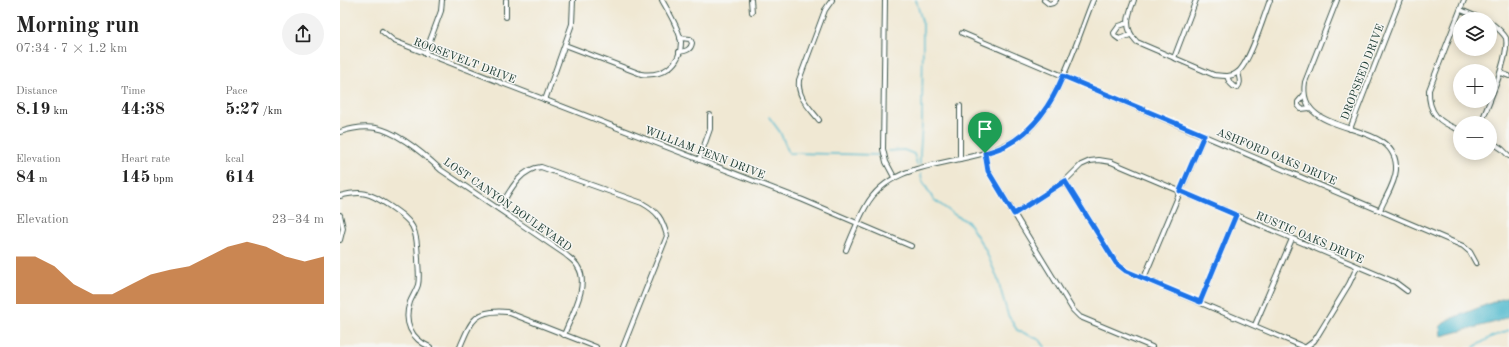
<!DOCTYPE html>
<meta charset="utf-8">
<style>
:root{--surface:#fff;--page:#f2f2f2;--text:#222;--muted:#767676;--accent:#b45309}
body{margin:0;font-family:"Old Standard TT",serif;background:var(--page);color:var(--text);height:100vh;display:flex;flex-direction:column;font-size:15px;white-space:nowrap}
*{box-sizing:border-box;margin:0}
p{font-size:13px;color:var(--muted)}
.icon{flex:none;width:22px;height:22px;fill:none;stroke:currentColor;stroke-width:2;stroke-linecap:round;stroke-linejoin:round}
.map{position:relative;flex:1;overflow:hidden}
.panel{display:flex;flex-direction:column;background:var(--surface);width:340px}
.panel>*{flex:none}
.buttons{position:absolute;left:1113px;top:12px;display:grid;gap:8px}
.buttons a{display:grid;place-items:center;width:44px;height:44px;border-radius:50%;background:var(--surface);box-shadow:0 2px 10px #0003;font-size:20px}
.pin{position:absolute;display:grid;place-items:center;width:34px;height:34px;color:#fff;margin:-41px -17px;border-radius:50% 50% 50% 0;rotate:-45deg;box-shadow:0 0 4px #0007}
.pin .icon{rotate:45deg}
.round{display:grid;place-items:center;flex:none;width:42px;height:42px;border-radius:21px;background:var(--page)}
.headline{display:flex;align-items:center;justify-content:space-between;height:68px;padding:0 16px}
h1{font-size:22px;font-weight:800;line-height:30px}
.stats{display:grid;grid-template-columns:repeat(3,1fr);gap:6px;height:68px;padding:4px 16px}
.stats div{display:grid;align-content:center}
.stats b{font-size:17px;font-weight:800}
.stats small{font-size:11px;font-weight:400}
.stats p{font-size:11px}
.chart{height:112px;padding:8px 16px}
.chart p{display:flex;justify-content:space-between}
.chart svg{width:100%;height:72px;margin-top:4px;fill:var(--accent);opacity:.7}
main{display:flex;flex:1;min-height:0}
.map>svg:first-child{display:block}
</style>
<main>
<section class="panel">
<div class="headline"><div><h1>Morning run</h1><p>07:34 · 7 × 1.2 km</p></div><a class="round"><svg class="icon" aria-label="share" viewBox="0 0 24 24"><path d="M12 15V3M7 8l5-5 5 5M5 13v7h14v-7"/></svg></a></div>
<div class="stats">
<div><p>Distance</p><b>8.19<small> km</small></b></div>
<div><p>Time</p><b>44:38</b></div>
<div><p>Pace</p><b>5:27<small> /km</small></b></div>
</div>
<div class="stats">
<div><p>Elevation</p><b>84<small> m</small></b></div>
<div><p>Heart rate</p><b>145<small> bpm</small></b></div>
<div><p>kcal</p><b>614</b></div>
</div>
<div class="chart"><p><span>Elevation</span>23–34 m</p>
<svg viewBox="0 0 160 44" preserveAspectRatio="none"><path d="M0 44V15L10 15L20 21L30 32L40 38L50 38L60 32L70 26L80 23L90 21L100 15L110 9L120 6L130 9L140 15L150 18L160 15V44z"/></svg>
</div>
</section>
<div class="map">
<svg width="1169" height="347" viewBox="0 0 1169 347">
<rect width="100%" height="100%" fill="#f6f6f2"/>
<filter id="ink" filterUnits="userSpaceOnUse"><feTurbulence type="fractalNoise" baseFrequency=".025" numOctaves="2"/><feDisplacementMap in="SourceGraphic" scale="8" xChannelSelector="R" yChannelSelector="G"/><feConvolveMatrix kernelMatrix="1 2 1 2 8 2 1 2 1" color-interpolation-filters="sRGB"/></filter>
<filter id="wash" filterUnits="userSpaceOnUse"><feTurbulence type="fractalNoise" baseFrequency=".012" numOctaves="4" result="noise"/><feDisplacementMap in="SourceGraphic" scale="16" xChannelSelector="R" yChannelSelector="G"/><feGaussianBlur stdDeviation="0.9" result="paint"/><feColorMatrix in="noise" values="0 0 0 0 0 0 0 0 0 0 0 0 0 0 0 0 0 1.4 0 .05"/><feComposite in="paint" operator="in"/></filter>
<g filter="url(#wash)">
<rect width="100%" height="100%" fill="#f0e8d3"/>
<path fill="#50b9ce" stroke="#387b81" d="M1169 296V316L1156 322 1101 336 1100 327 1107 320Z"/>
<g fill="none" stroke-linecap="round" stroke-linejoin="round">
<g stroke="#50b9ce" stroke-width="1.5">
<path d="M576 0 583 25 582 124 580 154V164"/>
<path d="M429 117 440 132 449 153 541 155"/>
<path d="M548 151 564 150 574 154 577 165"/>
<path d="M581 174 582 180 593 199 615 215 628 222 645 249 657 277 668 315 677 330 700 340 705 347"/>
<path d="M1134 347 1151 337 1169 330"/>
</g>
</g>
</g>
<g filter="url(#ink)">
<g fill="none" stroke-linecap="round" stroke-linejoin="round">
<g stroke="#3e574c" stroke-width="6">
<g id="minor">
<path d="M411 0 412 12"/>
<path d="M545 0 543 149 546 162 554 177"/>
<path d="M704 0 709 4 713 3 716 0"/>
<path d="M794 0C788 16 783 28 797 42L874 75C882 76 891 78 898 72 910 62 924 16 930 0"/>
<path d="M997 0 965 82C955 142 1059 115 1056 170 1055 184 1045 198 1040 210"/>
<path d="M1121 10 1142 19"/>
<path d="M166 17V0"/>
<path d="M1150 22C1156 27 1162 31 1166 38 1169 53 1156 85 1150 100"/>
<path d="M788 23 779 26 774 33 775 36 779 39 790 35"/>
<path d="M42 31 54 41 463 200 571 246"/>
<path d="M622 33 1123 246 1130 252 1136 263"/>
<path d="M225 45 301 74C321 77 341 66 341 42 340 30 328 11 322 0"/>
<path d="M339 52C346 51 351 50 352 43L350 39 340 38"/>
<path d="M85 54 101 11 102 0"/>
<path d="M834 58 856 0"/>
<path d="M1161 73 1169 76"/>
<path d="M887 76C889 82 891 86 897 88 902 83 899 78 898 72"/>
<path d="M964 95 958 102V105L961 109 970 108"/>
<path d="M205 100 232 24 233 0"/>
<path d="M479 120C469 107 457 97 459 80L485 10 492 0"/>
<path d="M1141 123 1150 101"/>
<path d="M1010 129 1060 0"/>
<path d="M1120 130C1100 123 1088 114 1089 90L1124 0"/>
<path d="M0 132C12 128 24 126 36 128 58 132 85 155 101 170L225 254C229 258 235 261 238 267 250 285 231 316 224 335"/>
<path d="M1150 141 1162 149 1169 156"/>
<path d="M645 153 648 171 733 310 740 317 812 347"/>
<path d="M620 159V106"/>
<path d="M359 160 370 129V115"/>
<path d="M725 181 776 263 786 271 964 347"/>
<path d="M0 196C22 190 30 193 48 205 75 223 76 227 78 258 78 267 80 277 78 285 76 291 72 297 70 302 63 322 71 339 90 347"/>
<path d="M159 209C169 193 179 169 201 167L302 203C318 212 322 218 327 236L283 347"/>
<path d="M674 214 725 181 741 165 750 161 759 160 771 162 1055 282 1067 291"/>
<path d="M0 215 3 228 0 240"/>
<path d="M506 250C512 235 518 220 526 206 547 168 592 166 629 157 648 153 666 147 682 135 718 108 736 42 753 0"/>
<path d="M804 278 864 135"/>
<path d="M860 302 896 215"/>
<path d="M915 325 952 239"/>
<path d="M120 347C131 321 135 309 167 312L256 347"/>
<path d="M966 347 974 341 978 335 1009 284 1017 267"/>
</g>
</g>
<use href="#minor" stroke="#fff" stroke-width="4"/>
</g>
</g>
<g fill="none" stroke-linecap="round" stroke-linejoin="round" filter="url(#ink)">
<g stroke="#fff" stroke-width="8">
<path id="route" d="M723 76 864 135 840 191 896 215 860 302 786 271 776 263 725 181 674 214 648 171 645 153C651 151 659 149 665 146 694 131 711 105 723 76Z"/>
</g>
<use href="#route" stroke="#1a73e8" stroke-width="5"/>
</g>
<g text-anchor="middle" stroke-width="3" stroke-linejoin="round" paint-order="stroke">
<g font-size="11" fill="#1f3d34" stroke="#f6f6f2">
<text transform="translate(125 60) rotate(21)" y="4">ROOSEVELT DRIVE</text>
<text transform="translate(1022 72) rotate(-69)" y="4">DROPSEED DRIVE</text>
<text transform="translate(365 152) rotate(21)" y="4">WILLIAM PENN DRIVE</text>
<text transform="translate(937 156) rotate(23)" y="4">ASHFORD OAKS DRIVE</text>
<text transform="translate(168 204) rotate(35)" y="4">LOST CANYON BOULEVARD</text>
<text transform="translate(970 237) rotate(23)" y="4">RUSTIC OAKS DRIVE</text>
</g>
</g>
</svg>
<div class="buttons">
<a><svg class="icon" aria-label="layers" viewBox="0 0 24 24"><path d="M12 4l9 5-9 5-9-5zM3 14l9 5 9-5"/></svg></a>
<a>+</a>
<a>−</a>
</div>
<div class="pin" style="left:645px;top:153px;background:#1e9e55"><svg class="icon" aria-label="arrive" viewBox="0 0 24 24"><path d="M6 21V4h12l-3 4 3 4H6"/></svg></div>
</div>
</main>
